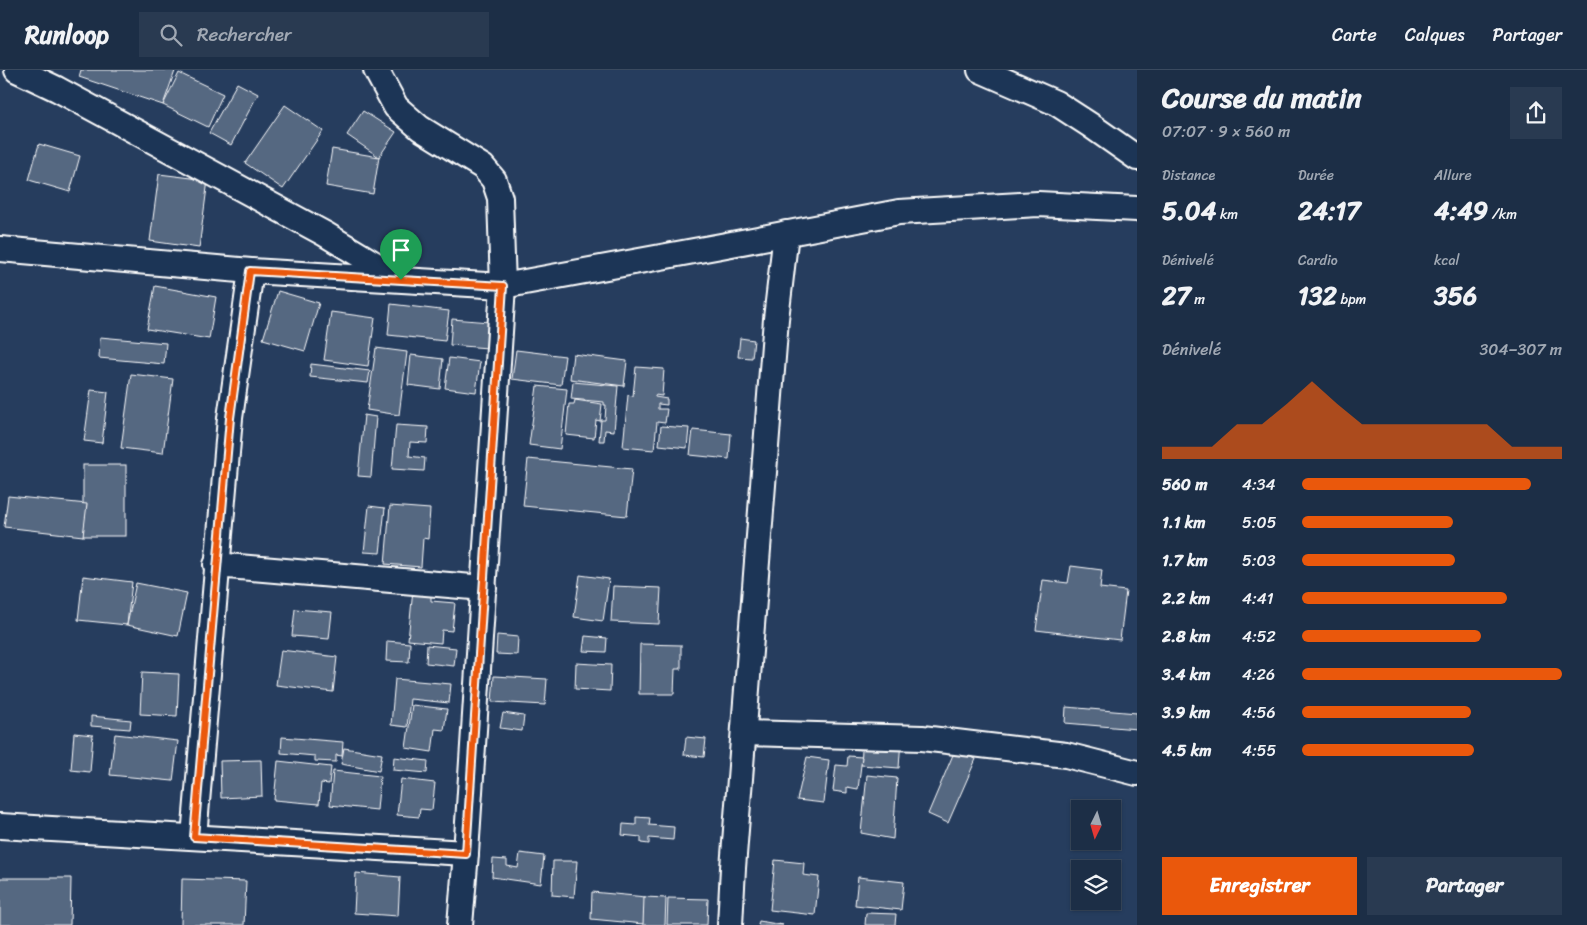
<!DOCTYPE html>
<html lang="fr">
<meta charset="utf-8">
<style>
:root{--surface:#1c2e46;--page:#293a51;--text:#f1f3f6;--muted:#a0a8b3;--line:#3a4a5f;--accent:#ea580c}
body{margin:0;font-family:Sriracha,sans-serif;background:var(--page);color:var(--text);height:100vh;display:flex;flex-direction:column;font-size:19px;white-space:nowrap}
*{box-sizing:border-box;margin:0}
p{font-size:16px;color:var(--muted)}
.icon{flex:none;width:28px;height:28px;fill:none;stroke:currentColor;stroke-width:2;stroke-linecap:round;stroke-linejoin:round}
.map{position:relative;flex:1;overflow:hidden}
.drawer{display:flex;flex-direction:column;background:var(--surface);width:450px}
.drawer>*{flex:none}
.needle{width:32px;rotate:185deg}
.fabs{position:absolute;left:1071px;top:730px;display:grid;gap:10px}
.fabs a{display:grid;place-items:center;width:50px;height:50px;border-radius:0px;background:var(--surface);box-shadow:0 1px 4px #0004,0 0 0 1px var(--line);font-size:25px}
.pin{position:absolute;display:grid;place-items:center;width:42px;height:42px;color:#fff;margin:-51px -21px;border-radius:50% 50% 50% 0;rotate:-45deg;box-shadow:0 0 5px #0007}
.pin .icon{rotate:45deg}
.round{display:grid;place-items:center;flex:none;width:52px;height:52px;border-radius:0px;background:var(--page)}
.overview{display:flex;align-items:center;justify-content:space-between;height:85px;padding:0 25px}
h1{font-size:28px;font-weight:700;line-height:38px}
.stats{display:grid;grid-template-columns:repeat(3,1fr);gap:8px;height:85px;padding:5px 25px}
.stats div{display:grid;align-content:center}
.stats b{font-size:25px;font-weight:700}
.stats small{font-size:14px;font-weight:400}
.stats p{font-size:14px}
.chart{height:140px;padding:10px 25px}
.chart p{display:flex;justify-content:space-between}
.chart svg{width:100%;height:90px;margin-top:5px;fill:var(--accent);opacity:.7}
.primary-button{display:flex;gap:10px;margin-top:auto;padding:10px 25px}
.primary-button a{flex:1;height:58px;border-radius:0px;background:var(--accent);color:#fff;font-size:20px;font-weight:700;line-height:58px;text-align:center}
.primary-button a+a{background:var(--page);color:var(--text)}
ul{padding:0 25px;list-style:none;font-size:16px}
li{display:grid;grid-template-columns:80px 60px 1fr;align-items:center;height:38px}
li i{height:12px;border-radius:6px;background:var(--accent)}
header{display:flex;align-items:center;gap:30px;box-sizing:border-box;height:70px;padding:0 25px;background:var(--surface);border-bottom:1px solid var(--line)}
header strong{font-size:24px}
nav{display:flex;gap:28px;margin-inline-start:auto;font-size:18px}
.search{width:350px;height:45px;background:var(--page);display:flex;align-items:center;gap:12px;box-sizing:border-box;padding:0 18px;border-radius:0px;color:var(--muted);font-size:19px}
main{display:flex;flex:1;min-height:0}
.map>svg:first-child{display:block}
</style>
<header>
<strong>Runloop</strong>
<div class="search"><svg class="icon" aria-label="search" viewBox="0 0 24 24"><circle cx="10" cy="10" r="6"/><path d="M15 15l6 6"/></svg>Rechercher</div>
<nav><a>Carte</a><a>Calques</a><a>Partager</a></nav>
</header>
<main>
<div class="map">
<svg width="1137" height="855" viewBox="0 0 1137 855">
<rect width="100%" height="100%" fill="#263d5e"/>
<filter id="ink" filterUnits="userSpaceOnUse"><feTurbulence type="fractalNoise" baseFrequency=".02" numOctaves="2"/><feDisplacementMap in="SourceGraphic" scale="10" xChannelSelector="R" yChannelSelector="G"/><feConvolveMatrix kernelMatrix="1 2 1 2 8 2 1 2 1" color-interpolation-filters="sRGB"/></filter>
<g filter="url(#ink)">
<g fill="#556781" stroke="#fff">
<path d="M81 0H173L175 1 163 35 79 7Z"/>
<path d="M179 3 223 24 208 57 163 35Z"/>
<path d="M237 13 258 24 231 75 209 63Z"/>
<path d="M285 35 323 61 283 119 245 93Z"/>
<path d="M363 41 396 62 379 87 347 65Z"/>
<path d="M39 74 80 86 70 122 29 110Z"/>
<path d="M332 79 379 87 373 124 326 116Z"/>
<path d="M159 104 208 110 199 178 150 171Z"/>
<path d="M155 216 216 227 209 269 147 259Z"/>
<path d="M278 221 319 233 305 281 263 269Z"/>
<path d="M391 234 449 241 445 271 388 265Z"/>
<path d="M331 242 375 248 368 296 324 290Z"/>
<path d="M452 249 490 252 488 278 450 275Z"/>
<path d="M100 267 166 273 164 294 99 288Z"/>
<path d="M740 268 754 270 752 288 738 287Z"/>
<path d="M376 278 407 282 399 345 367 340Z"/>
<path d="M516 280 565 286 561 315 512 309Z"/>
<path d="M573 284 627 291 624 316 570 309Z"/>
<path d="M411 285 443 289 440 319 408 315Z"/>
<path d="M449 288 480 292 476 322 445 318Z"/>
<path d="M311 294 370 301 368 313 310 307Z"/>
<path d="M636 297 664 299 662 326 655 325V327L667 329V335L658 334V339H667L665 353 657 352 654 380 623 377 628 325 633 326Z"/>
<path d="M131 304 173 309 163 383 121 378Z"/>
<path d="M573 312 618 316 614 361 605 360 604 371H599L601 350H605L606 335H604V332L571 329Z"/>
<path d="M537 316 567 319 560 379 529 375Z"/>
<path d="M91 320 108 322 102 373 84 371Z"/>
<path d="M575 330 602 334 600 351 596 350 594 368 566 365 569 334H574Z"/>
<path d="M364 345 376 347 371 407 358 406Z"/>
<path d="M396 355 428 357 427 373 410 372 409 386 425 388 424 401 392 399Z"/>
<path d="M661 356 689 358 687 378 659 375Z"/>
<path d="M693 360 731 364 729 389 690 385Z"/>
<path d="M528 389 632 399 627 446 523 436Z"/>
<rect x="83" y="395" width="43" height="71"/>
<path d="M8 426 87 434 83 466 4 457Z"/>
<path d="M369 436 385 438 380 483 364 482Z"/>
<path d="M390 436 430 439 428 469 423 468 421 497 385 494Z"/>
<path d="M1071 496 1102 500 1100 518 1126 521 1120 570 1036 560 1043 510 1068 513Z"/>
<path d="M580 505 609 509 603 551 574 547Z"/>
<path d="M83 506 132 512 127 555 78 550Z"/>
<path d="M136 513 187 523 178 566 127 555Z"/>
<path d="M613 516 661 518 659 554 611 552Z"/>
<path d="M413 520 431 522V531L455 533 452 561 442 560 441 573 408 570Z"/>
<path d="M295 539 332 542 329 569 292 566Z"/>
<path d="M497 565 518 567 517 585 496 584Z"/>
<path d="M585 566 607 568 606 582 583 581Z"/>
<path d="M387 571 410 573 409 592 386 591Z"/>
<path d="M640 574 681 575V599H675L674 624H639Z"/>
<path d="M427 575 456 578 454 596 426 593Z"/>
<path d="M281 580 337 587 333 622 276 615Z"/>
<path d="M576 593 611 595 610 621 575 619Z"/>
<path d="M142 602 179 604 177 646 140 644Z"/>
<path d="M494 606 547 609 545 635 492 632Z"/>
<path d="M395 609 451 614 449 633 410 629 407 657 391 655Z"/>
<path d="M412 635 447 639 444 660 435 659 432 682 406 678Z"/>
<path d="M1066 637 1137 643V659L1065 653Z"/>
<path d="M503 643 524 646 522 661 500 658Z"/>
<path d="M91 646 131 650 130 659 91 656Z"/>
<path d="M74 663 93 665 90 702 71 700Z"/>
<path d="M115 664 178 671 173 711 110 705Z"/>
<path d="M849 665 901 669 899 698 861 695 862 680 848 679Z"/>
<path d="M282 667 343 672 342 686 336 685V692L315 691V686L281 683Z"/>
<path d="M686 667 706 669 704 687 684 685Z"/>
<path d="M344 678 382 684 379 701 341 694Z"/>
<path d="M955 680 976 689 948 753 928 744Z"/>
<path d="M848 686 862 687 858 719 847 717V723L833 721 836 695 847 696Z"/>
<path d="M394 687 428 691 427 703 393 700Z"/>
<path d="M807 687 829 690 824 733 797 730Z"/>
<path d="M261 690 262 726 221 728 220 691Z"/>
<path d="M278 691 331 697 329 714 321 713 319 734 274 730Z"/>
<path d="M333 701 380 706 377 740 330 735Z"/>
<path d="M867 705 897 708 893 769 861 763Z"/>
<path d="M401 709 435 713 432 740 420 739 419 747 397 745Z"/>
<path d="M636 747 650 748 649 755 674 757 673 770 649 768V774L641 773V767L622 765 623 754 636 755Z"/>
<path d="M520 783 544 786 541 814 492 807 493 789 507 790V796L518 798Z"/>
<path d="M775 790 804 793 803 805 819 807 815 845 770 840Z"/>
<path d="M553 791H577L574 827 552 825Z"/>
<path d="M356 803 400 807 398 846 354 843Z"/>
<path d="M858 807 904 812 901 840 855 835Z"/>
<path d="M0 808H71L70 855H0Z"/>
<path d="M182 809 246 811 244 855H181Z"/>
<path d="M592 822 646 827 644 854 591 849Z"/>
<path d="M644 827 666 828 665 855H643Z"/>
<path d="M668 828 708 829 707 855H667Z"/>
<path d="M866 843 896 844 895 855H865Z"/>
<path d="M759 851 783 855H758Z"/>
</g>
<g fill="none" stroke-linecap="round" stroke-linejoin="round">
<g stroke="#fff" stroke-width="28">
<g id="minor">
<path d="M17 0 57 19 325 164 398 208"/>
<path d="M376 0 396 37 420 58 483 97 494 110 500 128 503 216 466 783 460 855"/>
<path d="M980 0 1056 33 1090 55 1137 88"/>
<path d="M0 179 251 201 503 216 721 176 899 142 1038 134 1137 139"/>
<path d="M216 495 484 518"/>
<path d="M744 663 922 668 1066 685 1137 703"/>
<path d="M0 756 466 783"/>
<path d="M194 767 230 348 251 201"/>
<path d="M730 855 733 798 776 249 786 163"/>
</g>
</g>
<use href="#minor" stroke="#1d3557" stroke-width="24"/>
</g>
</g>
<g fill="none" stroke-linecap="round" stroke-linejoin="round" filter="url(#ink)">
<g stroke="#fff" stroke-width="10">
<path id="route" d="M250 201 503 216 466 784 194 767 230 348Z"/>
</g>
<use href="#route" stroke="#ea580c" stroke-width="6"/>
</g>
</svg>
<div class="fabs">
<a><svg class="needle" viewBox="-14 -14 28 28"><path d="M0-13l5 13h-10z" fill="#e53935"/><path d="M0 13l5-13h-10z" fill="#a0a8b3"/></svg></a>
<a><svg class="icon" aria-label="layers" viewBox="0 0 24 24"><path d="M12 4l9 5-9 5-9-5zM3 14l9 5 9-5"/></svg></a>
</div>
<div class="pin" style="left:401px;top:210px;background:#1e9e55"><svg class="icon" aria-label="arrive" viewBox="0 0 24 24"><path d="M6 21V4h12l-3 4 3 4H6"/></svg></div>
</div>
<section class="drawer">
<div class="overview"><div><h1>Course du matin</h1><p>07:07 · 9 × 560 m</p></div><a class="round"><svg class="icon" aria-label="share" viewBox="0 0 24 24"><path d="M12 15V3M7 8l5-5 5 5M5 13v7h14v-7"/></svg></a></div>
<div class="stats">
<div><p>Distance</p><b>5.04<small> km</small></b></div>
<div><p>Durée</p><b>24:17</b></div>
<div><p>Allure</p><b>4:49<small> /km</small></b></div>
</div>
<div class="stats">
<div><p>Dénivelé</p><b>27<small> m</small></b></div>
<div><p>Cardio</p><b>132<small> bpm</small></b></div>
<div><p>kcal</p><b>356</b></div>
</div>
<div class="chart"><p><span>Dénivelé</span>304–307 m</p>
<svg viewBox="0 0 160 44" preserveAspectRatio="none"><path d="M0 44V38L10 38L20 38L30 27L40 27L50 17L60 6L70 17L80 27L90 27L100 27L110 27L120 27L130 27L140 38L150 38L160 38V44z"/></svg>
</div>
<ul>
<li><b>560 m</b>4:34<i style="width:88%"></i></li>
<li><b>1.1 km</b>5:05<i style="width:58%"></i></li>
<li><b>1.7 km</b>5:03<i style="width:59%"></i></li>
<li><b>2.2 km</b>4:41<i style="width:79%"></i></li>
<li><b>2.8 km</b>4:52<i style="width:69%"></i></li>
<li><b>3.4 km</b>4:26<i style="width:100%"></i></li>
<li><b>3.9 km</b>4:56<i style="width:65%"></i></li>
<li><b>4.5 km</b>4:55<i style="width:66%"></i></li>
</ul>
<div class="primary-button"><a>Enregistrer</a><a>Partager</a></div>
</section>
</main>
